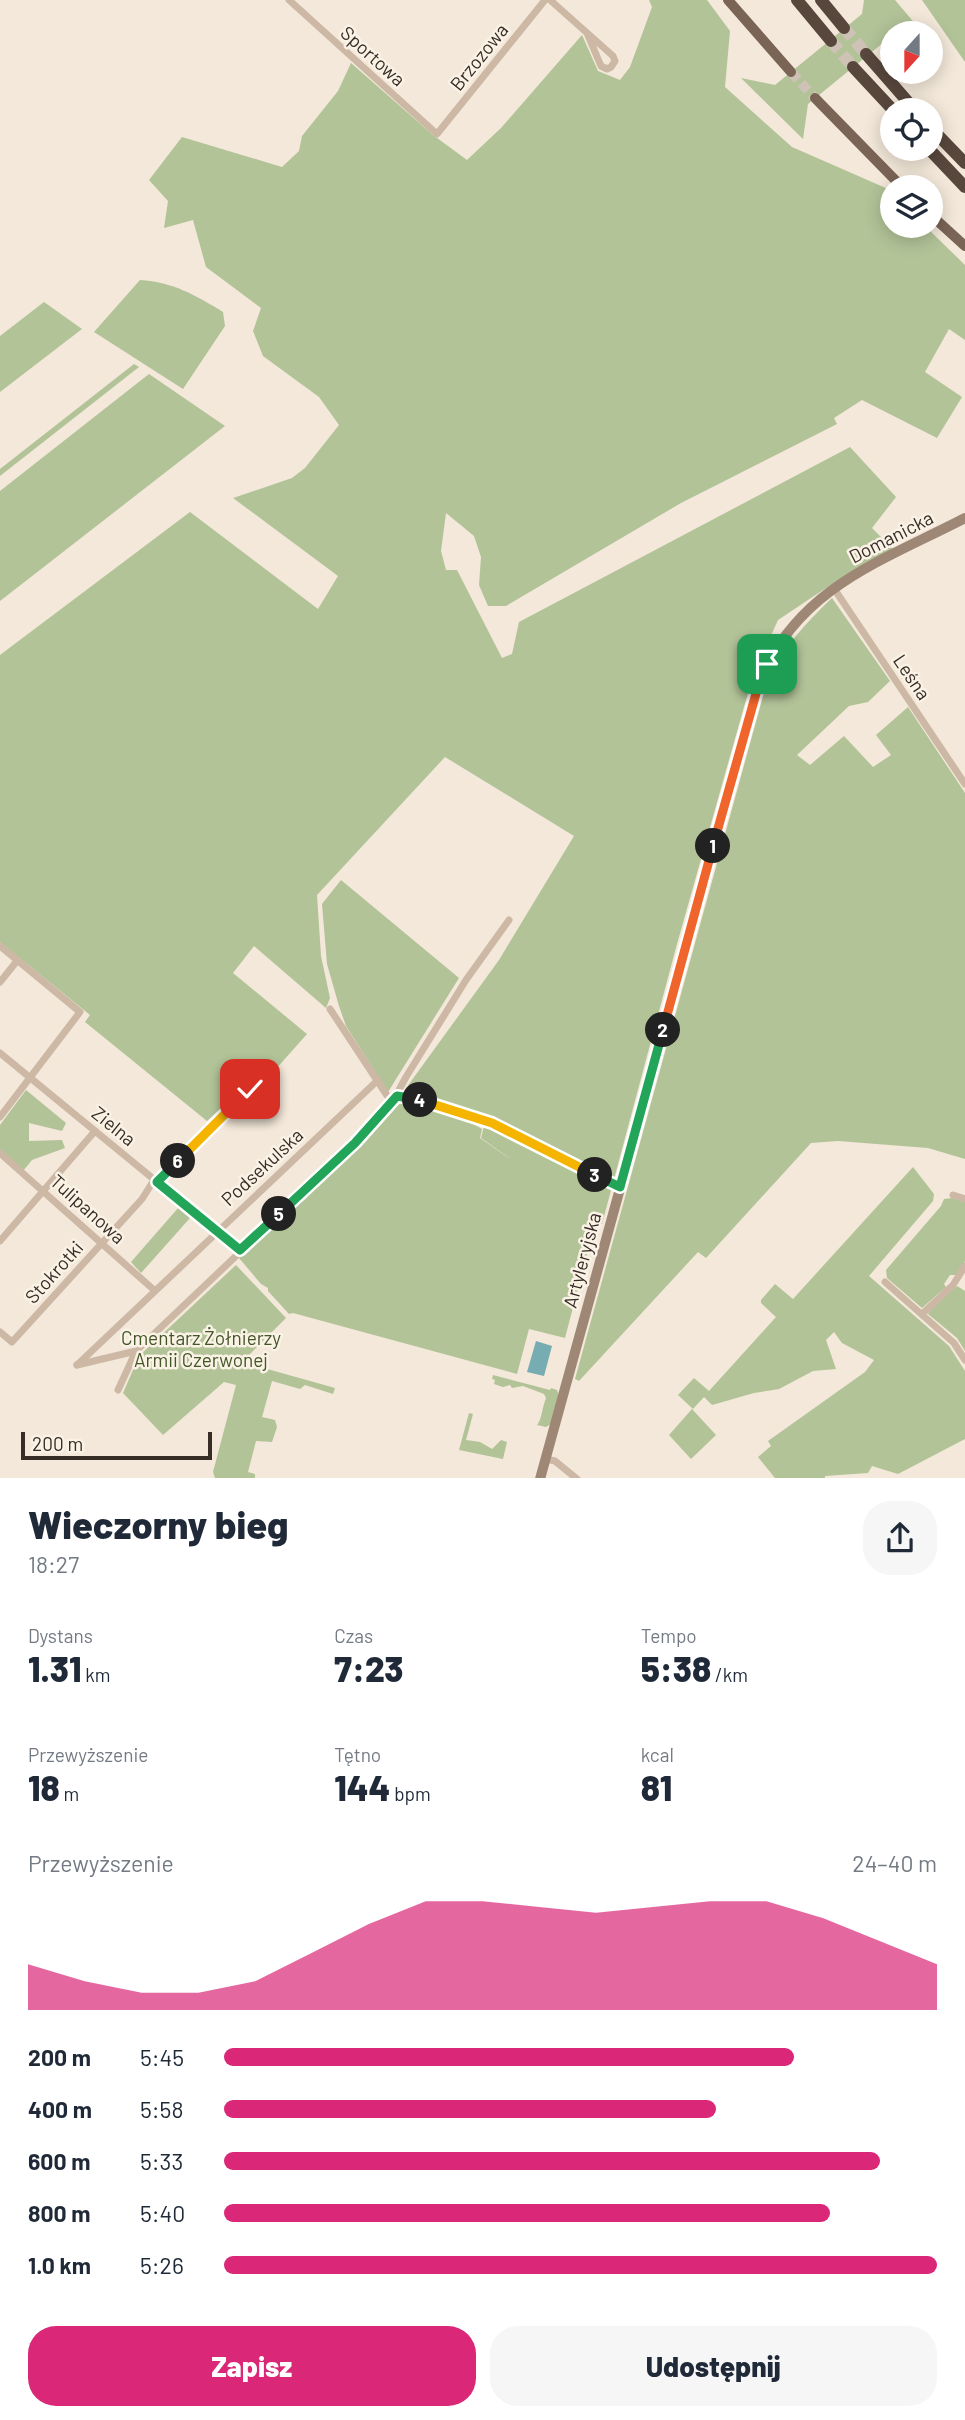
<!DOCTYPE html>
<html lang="pl">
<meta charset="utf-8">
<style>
:root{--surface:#fff;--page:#f6f6f7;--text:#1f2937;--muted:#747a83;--accent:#db2777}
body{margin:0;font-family:Barlow,sans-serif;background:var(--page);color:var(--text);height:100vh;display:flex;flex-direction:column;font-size:26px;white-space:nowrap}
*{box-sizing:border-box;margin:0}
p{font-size:23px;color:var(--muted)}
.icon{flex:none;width:38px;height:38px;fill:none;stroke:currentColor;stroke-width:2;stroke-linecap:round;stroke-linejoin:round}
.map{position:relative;height:1478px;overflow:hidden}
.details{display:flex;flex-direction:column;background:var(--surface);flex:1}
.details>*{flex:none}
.needle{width:46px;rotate:201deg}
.buttons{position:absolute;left:880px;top:21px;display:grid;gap:14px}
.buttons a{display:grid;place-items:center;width:63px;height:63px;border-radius:50%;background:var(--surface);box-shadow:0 4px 18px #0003;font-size:35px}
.scale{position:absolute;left:21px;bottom:18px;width:191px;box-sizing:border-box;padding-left:7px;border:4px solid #372c26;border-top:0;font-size:19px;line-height:24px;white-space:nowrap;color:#372c26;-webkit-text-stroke:5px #faf2e5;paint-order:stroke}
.pin{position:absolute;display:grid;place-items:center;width:60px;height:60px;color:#fff;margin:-30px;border-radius:14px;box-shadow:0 4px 10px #0006}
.km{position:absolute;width:35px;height:35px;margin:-18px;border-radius:50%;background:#222;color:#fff;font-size:19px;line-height:35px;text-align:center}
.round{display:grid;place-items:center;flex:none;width:74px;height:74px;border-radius:28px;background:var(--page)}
.head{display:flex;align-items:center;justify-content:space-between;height:119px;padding:0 28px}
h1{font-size:38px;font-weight:800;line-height:52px}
.stats{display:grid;grid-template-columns:repeat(3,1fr);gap:10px;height:119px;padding:7px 28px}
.stats div{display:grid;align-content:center}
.stats b{font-size:35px;font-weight:800}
.stats small{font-size:19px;font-weight:400}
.stats p{font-size:19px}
.chart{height:196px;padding:14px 28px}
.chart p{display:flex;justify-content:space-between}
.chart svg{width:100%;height:126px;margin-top:7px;fill:var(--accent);opacity:.7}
.action{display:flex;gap:14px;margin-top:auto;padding:14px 28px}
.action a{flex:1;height:80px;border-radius:28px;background:var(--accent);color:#fff;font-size:28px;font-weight:800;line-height:80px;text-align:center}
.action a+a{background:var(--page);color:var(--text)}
ul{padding:0 28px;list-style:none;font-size:23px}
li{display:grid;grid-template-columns:112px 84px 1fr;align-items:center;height:52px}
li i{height:18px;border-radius:9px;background:var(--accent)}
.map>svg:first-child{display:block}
</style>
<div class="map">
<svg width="965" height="1479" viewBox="0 0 965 1479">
<rect width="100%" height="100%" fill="#f3e8d9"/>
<g fill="#b2c398">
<path d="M649 0H707L730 31 725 87 792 147 888 189 892 194V226H925L965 265V340L949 329 925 372 962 397 937 438 862 400 834 418 837 424 681 503 506 606H488L479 585 481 557 474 536 446 513 441 551 446 570H457L502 658 512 654 519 622 850 447 896 497 872 528 895 551 832 584 778 620 753 675 677 944 602 1224 596 1220 565 1338 529 1329 517 1374 293 1313 289 1314 268 1291V1288L261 1284 239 1258 402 1100 470 1122 482 1129 480 1138 512 1160 481 1138 486 1118 449 1104 404 1091 499 960 574 836 445 757 317 895 321 956 330 998 326 1008 254 946 233 973 307 1034 259 1088 251 1081 207 1121 85 1022 90 1015 0 942V655L190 512 318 609 338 576 233 498 292 478 305 468 339 425 319 397 263 356 253 331 261 308 206 267 193 220 164 228 168 201 149 180 182 137 282 167 299 151 302 136 338 91 351 63 433 135 467 160 501 128 582 35 598 71 620 80 630 67 652 7Z"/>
<path d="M864 0H895L923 33H892V38H889L808 104 803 139 741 78 775 85 862 14Z"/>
<path d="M922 0H965V62Z"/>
<path d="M140 280C173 282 195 295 223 312L225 326 183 389 94 332Z"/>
<path d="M44 302 82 329 0 392V336Z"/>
<path d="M134 364 139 367 0 476V469Z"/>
<path d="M149 374 225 426 0 601V491Z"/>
<path d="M832 598 890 681 868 702 849 706 797 755 810 765 844 736 873 767 891 755 876 735 908 707 965 793V1159L928 1148 838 1141 811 1143 706 1258 698 1252 579 1381 575 1379 765 689C779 651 804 625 832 598Z"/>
<path d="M341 880 459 978 388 1092 346 1026 339 1006 327 964 322 904Z"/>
<path d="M26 1090 66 1123 62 1131 29 1123V1141L62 1140 65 1148 32 1160 23 1171 0 1151V1125Z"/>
<path d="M913 1167 934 1194 933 1201 869 1276 949 1346 965 1371V1439L898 1474 872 1466 868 1473 825 1476V1478H775L758 1457 771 1446 768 1441 865 1372 874 1360 842 1343 834 1332 826 1340 836 1369 813 1371 779 1389 754 1393 712 1405 704 1397 693 1409 678 1395 694 1378 709 1391 776 1317 761 1303V1300L775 1284 793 1299Z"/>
<path d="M952 1198 965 1202V1261L956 1275H950L944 1284 946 1287 922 1308 887 1278 886 1270 941 1206 944 1199Z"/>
<path d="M179 1207 190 1218 141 1273 131 1262Z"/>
<path d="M236 1265 286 1318 242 1362 335 1388 333 1394 305 1385 300 1389 272 1381 262 1417 275 1420 277 1427 272 1442 256 1441 248 1472 255 1474V1478H215L213 1472 236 1385 224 1382 163 1435 123 1393 139 1356Z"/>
<path d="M957 1286 965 1291V1351L957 1338 928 1314 930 1309Z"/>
<path d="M493 1375 550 1390 551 1388 557 1390 559 1395 551 1424 546 1427 537 1425C542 1419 542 1408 546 1398L544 1394 523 1386 512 1388 510 1385 503 1387 494 1384 495 1380 492 1379Z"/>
<path d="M692 1409 716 1435 691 1459 669 1435Z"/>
<path d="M469 1413 473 1414 466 1440 480 1442 492 1449 501 1440 507 1442 503 1459 459 1450Z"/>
</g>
<path fill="#76acb2" d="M536 1341 552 1346 544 1376 527 1372Z"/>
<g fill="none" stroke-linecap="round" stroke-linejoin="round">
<path stroke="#cdc2b5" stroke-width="10" stroke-dasharray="10 5" stroke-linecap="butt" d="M791 72 815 98"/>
<g stroke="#cdc2b5" stroke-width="12" stroke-dasharray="12 6" stroke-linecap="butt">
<path d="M844 28 866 54"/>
<path d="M831 41 853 67"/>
</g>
<g stroke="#ccb8a4" stroke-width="7">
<path d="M289 0 437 134 545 0"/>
<path d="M550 0 613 56 615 61 611 67 607 69 601 66 587 33"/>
<path d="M833 587 965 784"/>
<path d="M0 946 80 1012 0 1117"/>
<path d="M0 982 17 961"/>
<path d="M330 1009 392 1103"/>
<path d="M0 1053 240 1250"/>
<path d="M397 1096C468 1098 554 1159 620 1187"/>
<path d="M0 1153 154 1290"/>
<path d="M157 1182 250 1089"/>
<path d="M953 1195 965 1199"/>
<path d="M0 1241 95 1131"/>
<path d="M885 1282 954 1343 965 1360"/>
<path d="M922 1314 953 1285 965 1266"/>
<path d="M0 1332 12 1342 142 1199 154 1180"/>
<path d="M77 1365 378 1080"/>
<path d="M77 1365 136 1351"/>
<path d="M118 1390 136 1351 355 1143 392 1103 406 1077 466 980 509 920"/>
<path d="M546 1459 555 1461 577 1479"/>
</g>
<path stroke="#9f8775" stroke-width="10" d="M540 1479 761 677C802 586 882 561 965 518"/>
<g stroke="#7a6456" stroke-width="10">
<path d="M728 0 791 72"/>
<path d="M815 98 902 187"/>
<path d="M931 215 965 246"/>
</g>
<g stroke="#58473d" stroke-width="12">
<path d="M797 0 831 41"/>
<path d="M821 0 844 28"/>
<path d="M866 54 915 110"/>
<path d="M853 67 893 110"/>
<path d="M931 128 965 163"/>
<path d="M929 149 965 187"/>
</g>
</g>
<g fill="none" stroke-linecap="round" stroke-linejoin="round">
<g stroke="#fff" stroke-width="14">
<path id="split-1" d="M713 846 757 690 767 664"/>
</g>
<g stroke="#fff" stroke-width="14">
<path id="split-2" d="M663 1030 713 846"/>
</g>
<g stroke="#fff" stroke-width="14">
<path id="split-3" d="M595 1175 620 1187 663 1030"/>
</g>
<g stroke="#fff" stroke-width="14">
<path id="split-4" d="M420 1100 492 1123 595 1175"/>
</g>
<g stroke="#fff" stroke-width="14">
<path id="split-5" d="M279 1214 355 1143 397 1096 420 1100"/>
</g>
<g stroke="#fff" stroke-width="14">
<path id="split-6" d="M178 1161 157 1182 240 1250 279 1214"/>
</g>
<g stroke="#fff" stroke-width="14">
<path id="split-7" d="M178 1161 250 1089"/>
</g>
<use href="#split-1" stroke="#f0652b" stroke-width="9"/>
<use href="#split-2" stroke="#f0652b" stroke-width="9"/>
<use href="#split-3" stroke="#22a559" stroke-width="9"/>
<use href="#split-4" stroke="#f5b400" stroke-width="9"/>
<use href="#split-5" stroke="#22a559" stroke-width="9"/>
<use href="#split-6" stroke="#22a559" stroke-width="9"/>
<use href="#split-7" stroke="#f5b400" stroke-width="9"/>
</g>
<g text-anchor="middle" stroke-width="5" stroke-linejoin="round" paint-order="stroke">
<g font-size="19" fill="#372c26" stroke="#faf2e5">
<text transform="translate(373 56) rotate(42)" y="7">Sportowa</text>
<text transform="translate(479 57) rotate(-51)" y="7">Brzozowa</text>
<text transform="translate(891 537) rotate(-27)" y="7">Domanicka</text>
<text transform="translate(912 677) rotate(56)" y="7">Leśna</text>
<text transform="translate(114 1126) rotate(39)" y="7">Zielna</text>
<text transform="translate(262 1167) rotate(-43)" y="7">Podsekulska</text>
<text transform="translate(88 1209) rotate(42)" y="7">Tulipanowa</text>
<text transform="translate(582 1260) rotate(-75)" y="7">Artyleryjska</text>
<text transform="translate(54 1272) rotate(-48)" y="7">Stokrotki</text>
</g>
<g font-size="19" fill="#435628" stroke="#faf2e5">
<text x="201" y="1345">Cmentarz Żołnierzy<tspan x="201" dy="22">Armii Czerwonej</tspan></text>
</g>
</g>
</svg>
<div class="buttons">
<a><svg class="needle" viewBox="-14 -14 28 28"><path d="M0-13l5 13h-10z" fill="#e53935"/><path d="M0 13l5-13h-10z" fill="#747a83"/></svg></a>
<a><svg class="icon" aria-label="locate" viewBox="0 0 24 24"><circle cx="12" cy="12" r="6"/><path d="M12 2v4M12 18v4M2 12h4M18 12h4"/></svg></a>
<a><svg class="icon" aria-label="layers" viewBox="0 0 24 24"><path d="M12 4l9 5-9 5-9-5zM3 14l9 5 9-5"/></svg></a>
</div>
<div class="scale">200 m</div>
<div class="pin" style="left:767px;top:664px;background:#1e9e55"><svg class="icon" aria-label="arrive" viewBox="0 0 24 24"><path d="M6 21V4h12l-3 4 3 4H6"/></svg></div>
<div class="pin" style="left:250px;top:1089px;background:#d93025"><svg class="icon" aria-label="check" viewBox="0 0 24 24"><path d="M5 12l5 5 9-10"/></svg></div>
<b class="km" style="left:713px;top:846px">1</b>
<b class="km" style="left:663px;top:1030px">2</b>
<b class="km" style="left:595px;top:1175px">3</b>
<b class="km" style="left:420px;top:1100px">4</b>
<b class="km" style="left:279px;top:1214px">5</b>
<b class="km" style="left:178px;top:1161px">6</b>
</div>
<section class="details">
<div class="head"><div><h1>Wieczorny bieg</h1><p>18:27</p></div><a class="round"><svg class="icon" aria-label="share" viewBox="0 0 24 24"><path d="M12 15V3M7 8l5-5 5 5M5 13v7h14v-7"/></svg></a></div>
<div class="stats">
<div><p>Dystans</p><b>1.31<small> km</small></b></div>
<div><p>Czas</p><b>7:23</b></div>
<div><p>Tempo</p><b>5:38<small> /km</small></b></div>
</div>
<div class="stats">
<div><p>Przewyższenie</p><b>18<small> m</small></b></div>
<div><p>Tętno</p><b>144<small> bpm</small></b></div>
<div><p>kcal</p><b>81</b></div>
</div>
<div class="chart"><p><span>Przewyższenie</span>24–40 m</p>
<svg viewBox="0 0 160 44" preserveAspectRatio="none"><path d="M0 44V28L10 34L20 38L30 38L40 34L50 24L60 14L70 6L80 6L90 8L100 10L110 8L120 6L130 6L140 12L150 20L160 28V44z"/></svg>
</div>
<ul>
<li><b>200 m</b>5:45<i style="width:80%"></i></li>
<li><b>400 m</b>5:58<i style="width:69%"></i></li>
<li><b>600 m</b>5:33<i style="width:92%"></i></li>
<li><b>800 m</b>5:40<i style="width:85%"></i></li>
<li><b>1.0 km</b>5:26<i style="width:100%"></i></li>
</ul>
<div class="action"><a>Zapisz</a><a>Udostępnij</a></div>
</section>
